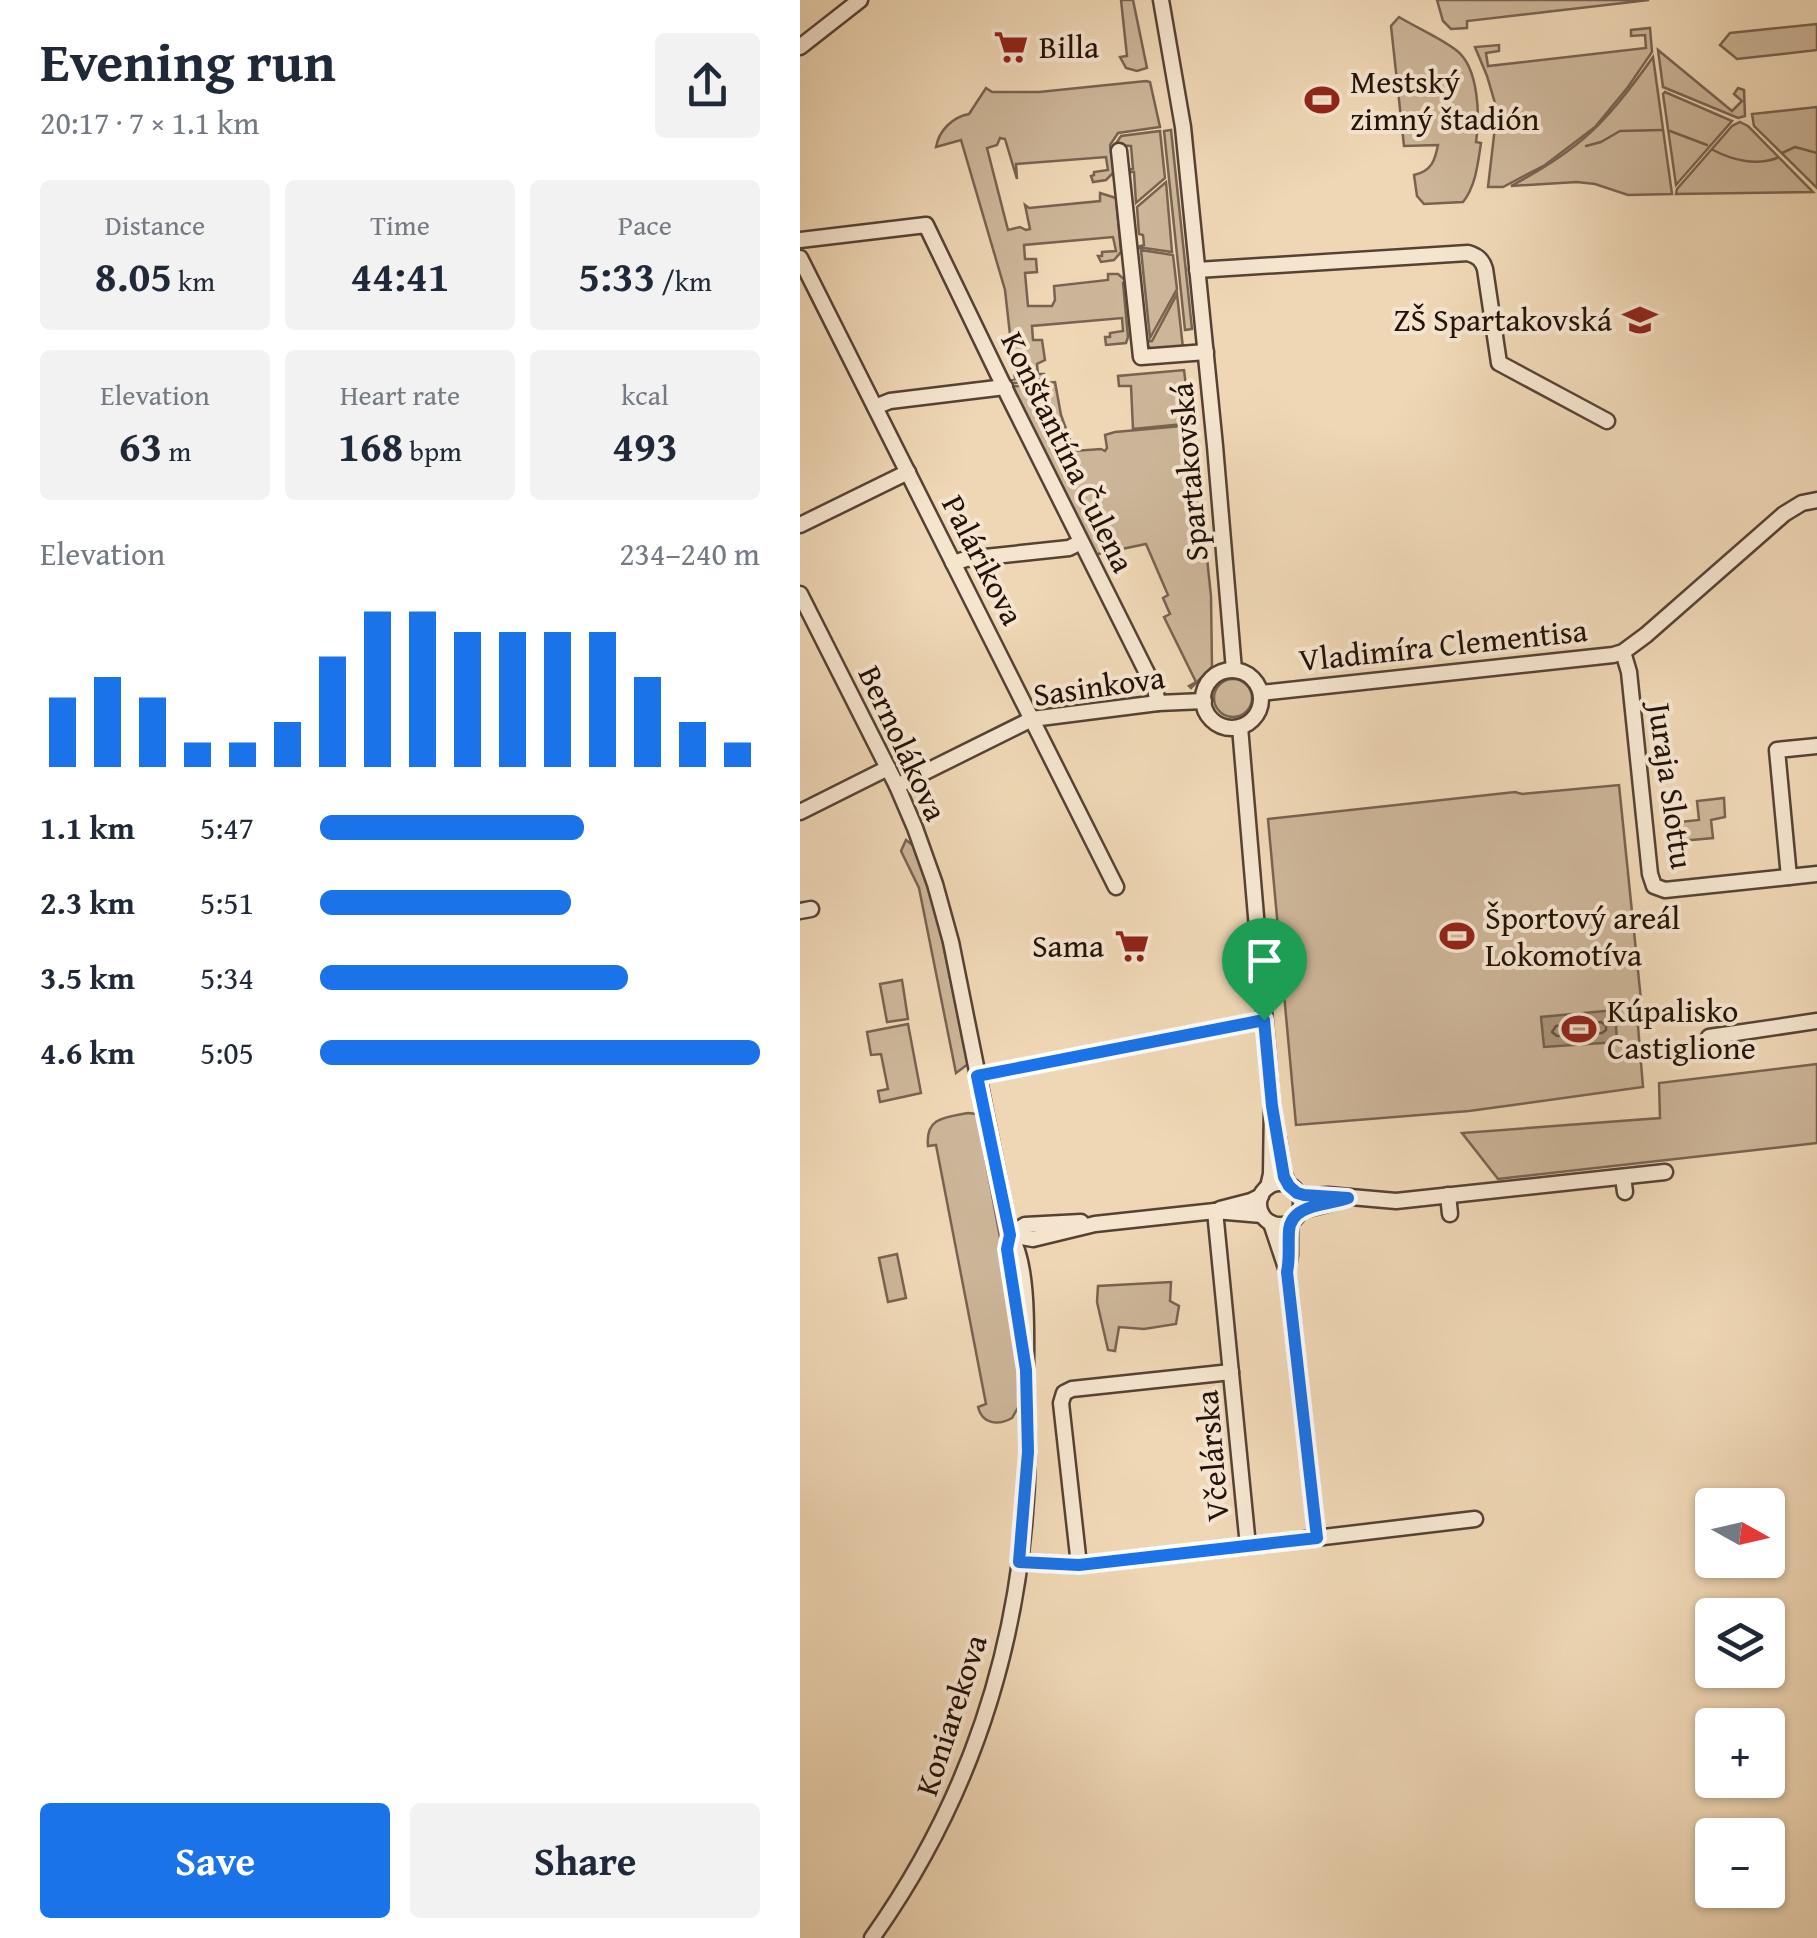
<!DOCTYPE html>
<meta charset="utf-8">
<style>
:root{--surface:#fff;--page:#f2f2f3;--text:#1f2937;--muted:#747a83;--accent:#1a73e8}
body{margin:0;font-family:"Gentium Book Plus",serif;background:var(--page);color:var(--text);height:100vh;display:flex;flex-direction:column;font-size:38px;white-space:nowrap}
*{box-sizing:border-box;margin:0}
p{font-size:32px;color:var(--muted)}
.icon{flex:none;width:55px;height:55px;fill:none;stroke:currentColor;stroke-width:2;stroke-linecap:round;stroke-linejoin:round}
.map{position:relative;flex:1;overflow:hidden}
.sheet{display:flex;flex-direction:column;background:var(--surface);width:800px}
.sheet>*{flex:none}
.needle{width:65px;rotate:98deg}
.tools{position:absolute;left:895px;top:1488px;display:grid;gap:20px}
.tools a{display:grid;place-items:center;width:90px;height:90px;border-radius:10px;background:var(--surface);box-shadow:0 2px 8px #0004;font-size:50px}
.pin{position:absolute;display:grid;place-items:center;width:85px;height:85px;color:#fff;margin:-102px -42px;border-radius:50% 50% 50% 0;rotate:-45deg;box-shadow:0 0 10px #0007}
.pin .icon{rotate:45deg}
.round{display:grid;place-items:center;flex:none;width:105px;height:105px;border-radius:10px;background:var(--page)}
.summary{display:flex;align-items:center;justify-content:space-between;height:170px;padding:0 40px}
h1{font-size:55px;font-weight:700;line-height:75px}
.metrics{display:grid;grid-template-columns:repeat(3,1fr);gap:15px;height:170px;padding:10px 40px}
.metrics div{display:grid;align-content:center;border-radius:10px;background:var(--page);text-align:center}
.metrics b{font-size:42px;font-weight:700}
.metrics small{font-size:28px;font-weight:400}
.metrics p{font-size:28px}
.chart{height:280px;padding:20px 40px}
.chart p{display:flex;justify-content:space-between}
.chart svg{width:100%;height:180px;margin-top:10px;stroke:var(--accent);stroke-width:6}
.button{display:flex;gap:20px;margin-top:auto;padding:20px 40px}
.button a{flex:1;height:115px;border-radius:10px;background:var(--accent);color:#fff;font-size:40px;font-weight:700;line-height:115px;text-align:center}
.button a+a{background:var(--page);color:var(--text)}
ul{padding:0 40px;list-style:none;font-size:32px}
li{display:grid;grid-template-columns:160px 120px 1fr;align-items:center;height:75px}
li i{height:25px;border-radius:12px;background:var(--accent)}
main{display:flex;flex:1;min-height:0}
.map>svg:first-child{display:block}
</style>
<main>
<section class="sheet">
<div class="summary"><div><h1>Evening run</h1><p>20:17 · 7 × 1.1 km</p></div><a class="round"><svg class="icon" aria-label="share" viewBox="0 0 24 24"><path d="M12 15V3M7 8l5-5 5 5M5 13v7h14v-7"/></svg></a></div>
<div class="metrics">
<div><p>Distance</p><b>8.05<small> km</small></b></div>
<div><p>Time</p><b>44:41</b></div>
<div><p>Pace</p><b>5:33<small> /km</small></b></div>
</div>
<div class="metrics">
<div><p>Elevation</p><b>63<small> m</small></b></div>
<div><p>Heart rate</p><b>168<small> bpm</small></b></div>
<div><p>kcal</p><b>493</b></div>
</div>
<div class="chart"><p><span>Elevation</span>234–240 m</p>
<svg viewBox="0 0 160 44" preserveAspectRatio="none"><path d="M5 44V27M15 44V22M25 44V27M35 44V38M45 44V38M55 44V33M65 44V17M75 44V6M85 44V6M95 44V11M105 44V11M115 44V11M125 44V11M135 44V22M145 44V33M155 44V38"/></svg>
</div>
<ul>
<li><b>1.1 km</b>5:47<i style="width:60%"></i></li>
<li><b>2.3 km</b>5:51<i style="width:57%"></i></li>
<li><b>3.5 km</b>5:34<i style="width:70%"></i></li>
<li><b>4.6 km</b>5:05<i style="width:100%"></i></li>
</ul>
<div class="button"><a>Save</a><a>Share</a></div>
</section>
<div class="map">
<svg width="1017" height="1938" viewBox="0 0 1017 1938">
<rect width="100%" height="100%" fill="#efd7b5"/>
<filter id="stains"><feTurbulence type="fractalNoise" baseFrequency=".002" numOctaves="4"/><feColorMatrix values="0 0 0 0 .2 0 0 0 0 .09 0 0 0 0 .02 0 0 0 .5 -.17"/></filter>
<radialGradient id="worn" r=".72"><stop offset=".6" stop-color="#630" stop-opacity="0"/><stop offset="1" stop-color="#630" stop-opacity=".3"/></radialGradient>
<g fill="#ccb598" stroke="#786350" stroke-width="2.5">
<path d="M321 0H333L347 68 337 71 326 68 320 57 327 56Z"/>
<path d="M637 0H849L667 21V28L651 29 643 21Z"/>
<path d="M599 17C617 28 639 37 656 50 679 67 680 117 676 142L681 143C678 162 676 186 663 202L624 204 617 196 614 175C632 171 635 160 638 145L604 146 591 26Z"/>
<path d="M1017 24V50L937 59 920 45 930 33Z"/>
<path d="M850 28 852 52 828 87 795 127 745 165 703 187H688L697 110 687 76 675 47 699 45V51L686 53 688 66 846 48 845 35 831 36V30Z"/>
<path d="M858 50 932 111 942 101 934 94 938 88 944 90 945 116 938 118 863 87Z"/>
<path d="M853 57 872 194 828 195 795 184 777 182 711 186C781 149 808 121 853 57Z"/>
<path d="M346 81 350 82 360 127 318 133 310 145 314 172 306 180 293 182 291 176 294 175V172L308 170 306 157 216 164 217 179 205 139 200 138 197 145 187 148 208 230 220 227 226 230 230 229 225 205 229 208 300 201V193L316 198 321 252 314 260 301 262 298 256H302V252L316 251 313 237 224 245 225 259H236L237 272 225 273 228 306H252L255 300 254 286 308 280V274H318L325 280 323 283 328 337 326 343 306 345 305 337H310V333L323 331 322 318 232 326 233 340H242L245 360 237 364 238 374H244L245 379 208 384 207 381 215 379 205 290 161 140 136 147C139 130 153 117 169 114L186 88 192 92H239Z"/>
<path d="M865 92 932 121 876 185 863 94Z"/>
<path d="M1017 107V188L954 126 952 114Z"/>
<path d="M940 122 948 126 1013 192 876 194 877 189 932 126Z"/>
<path d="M371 130 392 329 385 330 364 131Z"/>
<path d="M360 131 365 178 336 203 334 172H327L326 170 333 169 331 146 315 145 321 136Z"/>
<path d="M366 182 372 252 344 248H334L344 245 343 235 339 234 337 207Z"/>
<path d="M341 250 373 255 377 289 350 338Z"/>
<path d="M377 294 383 348 353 351 344 342 352 341Z"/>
<path d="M384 370 388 402 392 403 394 423 333 429 331 386H319L318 376Z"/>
<path d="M255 382 261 415 274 451 301 449 305 451 307 448 305 435 315 432 393 425 411 596 412 667 391 688 389 686 396 682 364 617 370 614 363 598 368 595 346 544 293 555 210 387Z"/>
<circle cx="433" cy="698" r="19"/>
<path d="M819 785 841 1000 836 1002 843 1087 669 1111 496 1125 468 819 715 792 722 794Z"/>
<path d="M924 798 925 817 911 820 913 838 881 841 879 822 899 820 897 801Z"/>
<path d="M106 840 115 847 138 920 168 1064 156 1073 119 888 101 851Z"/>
<path d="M102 980 108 1019 87 1022 80 984Z"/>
<path d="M108 1024 121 1093 80 1102 78 1091 88 1089 81 1054 71 1055 67 1032Z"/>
<path d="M1017 1064V1143L698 1179 662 1133 860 1118 859 1083Z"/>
<path d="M168 1113 177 1114 214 1312 219 1359 220 1404 212 1418C198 1426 182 1424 178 1407L186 1404 136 1145 128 1146C125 1117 146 1117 168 1113Z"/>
<path d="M97 1254 106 1298 88 1302 79 1258Z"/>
<path d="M371 1282 370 1301 379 1306 376 1324 344 1329 319 1327 315 1351 308 1350 297 1302 298 1286Z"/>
</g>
<path fill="#aa947b" stroke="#74604d" stroke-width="2.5" d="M815 1010 817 1042 744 1047 741 1017Z"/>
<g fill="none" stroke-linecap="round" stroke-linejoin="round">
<path stroke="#665242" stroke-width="2.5" d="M801 1022 806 1026V1030L802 1033 757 1036 752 1032 756 1026Z"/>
<g stroke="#74604d" stroke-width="2.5">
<path d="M870 131 907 145"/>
<path d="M786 146 801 142 820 131 862 130"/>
<path d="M913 150C932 160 956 166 977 158"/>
<path d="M982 153 995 147 1017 153"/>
</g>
<g stroke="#564234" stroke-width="19">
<g id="minor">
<path d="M361 0 383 127 415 446 434 670"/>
<path d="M0 47 60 0"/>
<path d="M319 151 341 357 406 352"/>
<path d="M0 240 126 225 209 397 355 689 358 703"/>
<path d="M0 258 316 887"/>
<path d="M397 270 668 253C677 256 682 259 685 269L699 363 807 421"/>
<path d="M75 407 90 401 205 387"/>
<path d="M0 525 108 472"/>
<path d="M153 563 166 559 269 548 281 542"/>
<path d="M0 594 97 786 115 828 135 884 151 942 210 1235C229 1264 226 1335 226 1370 226 1397 228 1425 228 1453 225 1631 175 1793 72 1938"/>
<path d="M823 652 829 672 850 874 854 886 865 890 1017 874"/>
<circle cx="432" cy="699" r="29"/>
<path d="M461 693 813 655 823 652 846 635 984 514 1002 503 1017 500"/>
<path d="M440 727 472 1106 471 1174 468 1187"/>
<path d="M97 786 232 719 358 703 404 701"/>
<path d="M0 812 88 768"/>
<path d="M989 877 977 750 1017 746"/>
<path d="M0 911 11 909"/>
<path d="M909 1037 1017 1021"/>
<path d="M177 1076 464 1020"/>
<path d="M478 1138 483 1172 489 1186"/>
<path d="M823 1177 825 1192"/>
<circle cx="480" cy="1204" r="21"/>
<path d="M497 1193 509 1196 528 1195 596 1201 865 1172"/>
<path d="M648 1195 650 1214"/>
<path d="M420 1209 451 1201 461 1196"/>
<path d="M500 1211 542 1200"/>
<path d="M490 1222V1255L487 1272 517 1538"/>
<path d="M471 1223 487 1271"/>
<path d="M210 1235 233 1239 295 1224 415 1211 462 1215"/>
<path d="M210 1235 225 1225 281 1222"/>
<path d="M210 1236 207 1249 215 1298"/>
<path d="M448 1546 675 1519"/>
<path d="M219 1562 279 1565 448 1546 415 1211"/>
<path d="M279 1565 261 1403 264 1393 272 1389 431 1372"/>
</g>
</g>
<use href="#minor" stroke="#f5e5cf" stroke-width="14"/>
</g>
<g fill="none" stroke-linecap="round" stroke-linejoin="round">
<g stroke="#fff" stroke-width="20">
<path id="route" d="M464 1020 472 1106 484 1177 489 1186 497 1193 504 1195 548 1198C528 1206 491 1203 489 1231 488 1245 490 1258 487 1272L517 1538 279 1565 219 1562 228 1452 226 1370 207 1249 210 1235 177 1076Z"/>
</g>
<use href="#route" stroke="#1a73e8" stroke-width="12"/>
</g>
<defs>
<g id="supermarket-bare" transform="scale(2.7)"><path d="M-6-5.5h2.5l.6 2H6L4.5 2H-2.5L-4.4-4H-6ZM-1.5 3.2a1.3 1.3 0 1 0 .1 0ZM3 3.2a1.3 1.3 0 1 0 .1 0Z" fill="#8f2418" stroke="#f5e5cf" stroke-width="2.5" paint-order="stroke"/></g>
<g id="stadium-bare" transform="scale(2.7)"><path d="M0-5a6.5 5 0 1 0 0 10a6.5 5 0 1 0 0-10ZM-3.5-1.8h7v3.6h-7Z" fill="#8f2418" stroke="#f5e5cf" stroke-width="2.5" paint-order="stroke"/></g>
<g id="school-bare" transform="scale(2.7)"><path d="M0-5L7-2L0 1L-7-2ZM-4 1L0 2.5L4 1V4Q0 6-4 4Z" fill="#8f2418" stroke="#f5e5cf" stroke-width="2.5" paint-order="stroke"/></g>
</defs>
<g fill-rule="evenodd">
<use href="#supermarket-bare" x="211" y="47"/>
<use href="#stadium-bare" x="522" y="100"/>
<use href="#school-bare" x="840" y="320"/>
<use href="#stadium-bare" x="657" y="936"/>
<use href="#supermarket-bare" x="332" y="946"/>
<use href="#stadium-bare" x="779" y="1029"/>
</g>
<g text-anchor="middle" stroke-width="8" stroke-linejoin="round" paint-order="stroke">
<g font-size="32" fill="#231109" stroke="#f5e5cf" text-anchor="start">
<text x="239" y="58">Billa</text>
<text x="550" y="93">Mestský<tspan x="550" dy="37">zimný štadión</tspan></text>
<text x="812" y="331" text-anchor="end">ZŠ Spartakovská</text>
<text x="685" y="929">Športový areál<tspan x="685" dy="37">Lokomotíva</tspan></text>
<text x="304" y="957" text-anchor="end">Sama</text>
<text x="807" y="1022">Kúpalisko<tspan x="807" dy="37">Castiglione</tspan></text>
</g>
<g font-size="32" fill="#231109" stroke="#f5e5cf">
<text transform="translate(268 452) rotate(64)" y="11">Konštantína Čulena</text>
<text transform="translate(389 472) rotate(-95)" y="11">Spartakovská</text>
<text transform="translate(183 560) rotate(63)" y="11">Palárikova</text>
<text transform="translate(643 645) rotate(-6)" y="11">Vladimíra Clementisa</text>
<text transform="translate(299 686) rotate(-8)" y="11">Sasinkova</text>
<text transform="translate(103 743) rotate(65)" y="11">Bernolákova</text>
<text transform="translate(871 786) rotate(82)" y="11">Juraja Slottu</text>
<text transform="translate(412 1456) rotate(-95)" y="11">Včelárska</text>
<text transform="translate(151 1715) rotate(-72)" y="11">Koniarekova</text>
</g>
</g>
<rect width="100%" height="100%" filter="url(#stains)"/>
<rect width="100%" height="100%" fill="url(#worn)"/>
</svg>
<div class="tools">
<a><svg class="needle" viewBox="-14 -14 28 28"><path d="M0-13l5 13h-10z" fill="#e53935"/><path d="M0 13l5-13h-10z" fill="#747a83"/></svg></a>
<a><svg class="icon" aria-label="layers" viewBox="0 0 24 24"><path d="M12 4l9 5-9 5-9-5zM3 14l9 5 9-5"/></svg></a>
<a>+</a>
<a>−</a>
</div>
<div class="pin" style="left:464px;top:1020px;background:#1e9e55"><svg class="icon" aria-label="arrive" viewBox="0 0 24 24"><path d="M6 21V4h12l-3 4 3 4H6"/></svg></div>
</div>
</main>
